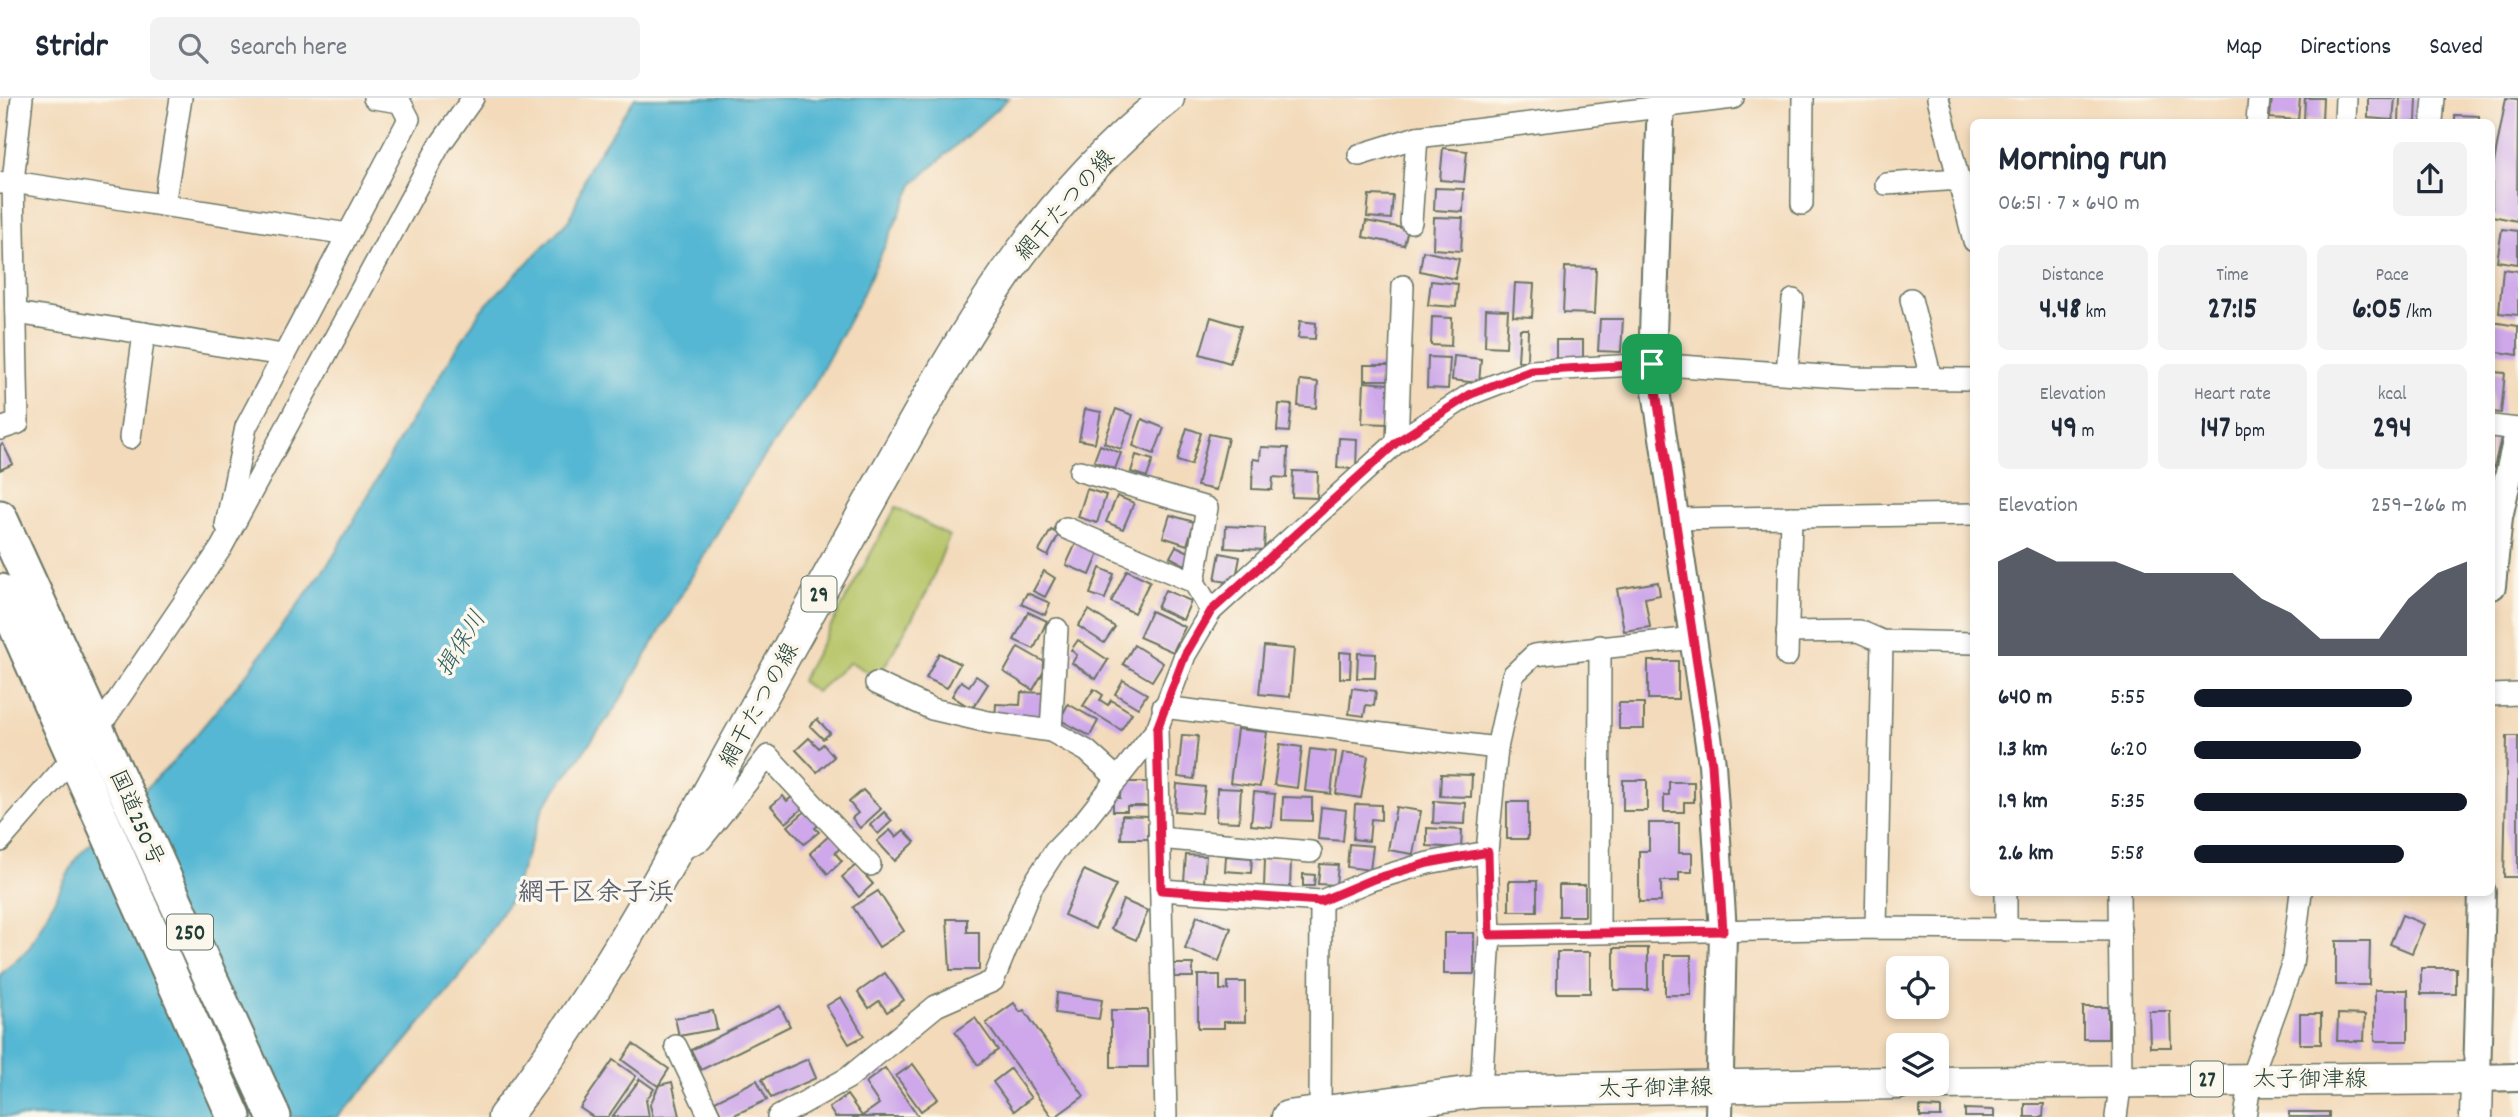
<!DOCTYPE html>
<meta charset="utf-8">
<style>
:root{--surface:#fff;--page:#f2f2f3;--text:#1f2937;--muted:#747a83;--line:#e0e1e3;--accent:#111827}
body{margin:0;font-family:Dekko,"Klee One",sans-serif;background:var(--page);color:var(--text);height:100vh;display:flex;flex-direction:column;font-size:26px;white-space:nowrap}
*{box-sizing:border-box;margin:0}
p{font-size:23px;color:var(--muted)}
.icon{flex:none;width:38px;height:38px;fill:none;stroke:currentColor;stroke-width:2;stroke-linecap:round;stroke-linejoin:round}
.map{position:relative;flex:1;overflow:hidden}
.drawer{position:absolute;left:1970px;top:21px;width:525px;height:777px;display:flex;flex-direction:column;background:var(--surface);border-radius:10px;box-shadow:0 4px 10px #0003}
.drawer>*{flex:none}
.buttons{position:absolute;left:1886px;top:858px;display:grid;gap:14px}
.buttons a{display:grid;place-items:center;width:63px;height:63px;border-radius:10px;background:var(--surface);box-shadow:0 4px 10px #0003;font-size:35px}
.pin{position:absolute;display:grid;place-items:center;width:60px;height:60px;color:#fff;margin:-30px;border-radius:14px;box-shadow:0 4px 10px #0006}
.round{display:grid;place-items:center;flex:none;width:74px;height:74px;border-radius:10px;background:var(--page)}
.overview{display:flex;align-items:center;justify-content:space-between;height:119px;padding:0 28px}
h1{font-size:38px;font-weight:800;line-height:52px}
.stats{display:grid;grid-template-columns:repeat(3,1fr);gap:10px;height:119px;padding:7px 28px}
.stats div{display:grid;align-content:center;border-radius:10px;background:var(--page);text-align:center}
.stats b{font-size:30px;font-weight:800}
.stats small{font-size:19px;font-weight:400}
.stats p{font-size:19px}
.chart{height:196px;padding:14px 28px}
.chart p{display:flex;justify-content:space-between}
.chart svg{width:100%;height:126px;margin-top:7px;fill:var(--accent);opacity:.7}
ul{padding:0 28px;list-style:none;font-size:23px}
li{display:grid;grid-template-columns:112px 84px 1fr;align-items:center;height:52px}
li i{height:18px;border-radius:9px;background:var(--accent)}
header{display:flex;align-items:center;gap:42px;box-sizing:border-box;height:98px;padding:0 35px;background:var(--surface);border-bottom:2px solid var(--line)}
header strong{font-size:33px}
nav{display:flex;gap:38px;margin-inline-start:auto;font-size:24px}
.search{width:490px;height:63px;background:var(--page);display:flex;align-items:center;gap:18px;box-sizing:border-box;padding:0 24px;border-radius:10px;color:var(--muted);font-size:26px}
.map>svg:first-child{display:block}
</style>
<header>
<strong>Stridr</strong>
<div class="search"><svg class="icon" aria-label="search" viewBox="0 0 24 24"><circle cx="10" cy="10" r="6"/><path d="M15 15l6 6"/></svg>Search here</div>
<nav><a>Map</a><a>Directions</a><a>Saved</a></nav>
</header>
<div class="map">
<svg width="2518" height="1019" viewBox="0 0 2518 1019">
<rect width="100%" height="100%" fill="#fbf7ec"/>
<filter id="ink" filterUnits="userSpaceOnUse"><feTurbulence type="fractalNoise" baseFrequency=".0143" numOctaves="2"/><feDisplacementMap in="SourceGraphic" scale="14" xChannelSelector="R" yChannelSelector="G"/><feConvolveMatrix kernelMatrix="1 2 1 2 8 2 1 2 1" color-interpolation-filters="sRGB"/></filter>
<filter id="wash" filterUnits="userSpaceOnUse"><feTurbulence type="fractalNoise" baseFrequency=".00686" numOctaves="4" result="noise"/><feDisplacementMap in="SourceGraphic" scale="28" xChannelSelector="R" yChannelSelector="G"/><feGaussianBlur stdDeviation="1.57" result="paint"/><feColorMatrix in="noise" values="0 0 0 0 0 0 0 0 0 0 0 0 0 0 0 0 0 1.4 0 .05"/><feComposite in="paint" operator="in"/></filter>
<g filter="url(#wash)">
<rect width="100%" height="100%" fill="#f3daba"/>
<path fill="#b6c466" stroke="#6a804d" stroke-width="2" d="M896 409 949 438 928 492 878 580 850 564 816 594 801 583Z"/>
<path fill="#54b7d3" stroke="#3a7a84" stroke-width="2" d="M635 0H1009L914 85 860 201 813 289 748 382 616 609 544 708 511 800 465 872 383 971 338 1019H0V877L29 850 77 759 177 660 250 572 333 459 404 334 481 212 570 121 589 69Z"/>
<g id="blocks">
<g fill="#cea8ea">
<path d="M2272 0H2300L2298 22 2270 20Z"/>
<path d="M2305 0H2323L2322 22H2304Z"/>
<path d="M2368 0H2395L2393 22 2368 20Z"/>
<path d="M2400 0H2417L2416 24H2399Z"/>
<path d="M2506 0 2518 1 2517 123 2492 118V75Z"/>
<path d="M2455 17 2479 18V24H2455Z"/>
<path d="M1443 50 1467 53 1464 84 1440 82Z"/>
<path d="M1435 90 1464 91 1463 114 1434 112Z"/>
<path d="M1369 97 1393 98 1391 121 1367 119Z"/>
<path d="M1434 119 1463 120 1461 153 1433 151Z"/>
<path d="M1366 123 1408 131 1404 147 1363 139Z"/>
<path d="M2502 131 2518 133V166L2497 163Z"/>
<path d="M1423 153 1459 161 1455 181 1420 173Z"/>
<path d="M1565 169 1596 170 1594 216 1563 215Z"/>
<path d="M2503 171 2518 173V217L2499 215Z"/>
<path d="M1431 183 1458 186 1456 209 1428 207Z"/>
<path d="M1515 185 1534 186 1532 219 1513 218Z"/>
<path d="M1486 211 1508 212 1506 249 1485 248Z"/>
<path d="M1211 219 1241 228 1230 265 1200 256Z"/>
<path d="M1432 219 1452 220 1451 248 1431 247Z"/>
<path d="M1600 221H1623L1621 254 1598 253Z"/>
<path d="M1300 223 1316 225 1315 241 1298 240Z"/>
<path d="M2492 224 2518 228V257L2492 253Z"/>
<path d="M1520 231H1528L1527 263H1518Z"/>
<rect x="1556" y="242" width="27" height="20"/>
<path d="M1454 258 1481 261 1479 285 1452 282Z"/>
<path d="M1428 259 1450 260 1448 291 1427 290Z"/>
<rect x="1364" y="267" width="26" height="15"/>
<path d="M2492 274 2505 275 2501 315 2492 314Z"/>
<path d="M1300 282 1318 284 1316 310 1298 308Z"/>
<path d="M1364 284 1389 286 1387 326 1362 325Z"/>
<path d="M1279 306 1292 307 1289 334 1277 333Z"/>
<path d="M1085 311 1101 314 1095 345 1079 342Z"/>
<path d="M1116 311 1133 317 1121 351 1104 345Z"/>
<path d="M1142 321 1164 330 1154 356 1133 348Z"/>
<path d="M1187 330 1201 335 1191 367 1177 363Z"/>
<path d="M1209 336 1228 340 1216 392 1197 388Z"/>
<path d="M2492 337 2501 340 2494 369 2492 368Z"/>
<path d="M1339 340 1357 341 1356 371 1337 370Z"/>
<path d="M3 346 13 366 0 372V347Z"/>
<path d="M1100 347 1121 355 1115 371 1094 363Z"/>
<path d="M1261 349 1288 350 1287 380 1273 379 1272 392 1252 391 1253 361 1260 362Z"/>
<path d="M1136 357 1153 362 1147 379 1131 374Z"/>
<path d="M1293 373 1318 374 1317 400 1292 399Z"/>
<path d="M1087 391 1106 397 1097 425 1078 419Z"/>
<path d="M1117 398 1134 405 1123 431 1106 424Z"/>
<path d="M1170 417 1194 424 1187 447 1163 439Z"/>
<path d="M1226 428 1265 430 1264 452 1225 450Z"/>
<path d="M1051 432 1059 436 1048 458 1039 453Z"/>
<path d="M1077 443 1100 453 1090 477 1066 467Z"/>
<path d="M1176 448 1191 455 1185 467 1170 459Z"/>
<path d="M1220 455 1240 459 1235 485 1215 482Z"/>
<path d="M1100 470 1114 476 1105 501 1090 496Z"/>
<path d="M1127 472 1150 483 1134 515 1111 504Z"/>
<path d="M1044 473 1055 480 1045 499 1033 493Z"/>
<path d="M1658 484 1660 497 1645 500 1650 529 1624 533 1617 491Z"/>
<path d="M1165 492 1191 503 1183 522 1157 510Z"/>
<path d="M1027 495 1050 505 1045 517 1021 506Z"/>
<path d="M1089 512 1115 529 1104 545 1078 528Z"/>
<path d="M1151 513 1185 529 1173 554 1139 539Z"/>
<path d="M1028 514 1047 523 1034 551 1014 542Z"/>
<path d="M1078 542 1108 562 1096 581 1072 565 1077 557 1071 552Z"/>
<path d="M1134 547 1163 565 1152 583 1123 566Z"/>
<path d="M1264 548 1294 551 1290 599 1259 596Z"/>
<path d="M1018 549 1048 566 1033 592 1004 574Z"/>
<path d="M1340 554 1351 555 1350 580H1340Z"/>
<path d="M939 555 960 566 947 590 926 580Z"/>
<path d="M1358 555 1376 556 1375 580H1357Z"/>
<rect x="1648" y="563" width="30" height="38"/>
<path d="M976 578 988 586 972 611 952 598 961 583 969 588Z"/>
<path d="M1123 582 1147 596 1138 610 1115 596Z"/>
<path d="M1352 590 1376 593 1374 608 1366 607 1364 618 1349 616Z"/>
<path d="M1094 591 1103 597 1100 602 1108 607 1111 602 1132 615 1121 632 1083 608Z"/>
<path d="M1021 594 1045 595 1044 623 995 621 996 606 1020 607Z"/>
<rect x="1619" y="605" width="25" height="26"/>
<path d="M1068 606 1098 623 1090 638 1060 622Z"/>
<path d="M817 621 830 635 823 641 810 628Z"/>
<path d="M1237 631 1267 634 1260 689 1230 685Z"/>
<path d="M1182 637 1198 638 1194 681 1178 679Z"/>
<path d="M2507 638H2518V779H2504Z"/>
<path d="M809 640 819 650 823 646 834 659 817 674 796 652Z"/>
<path d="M1280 646 1302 649 1297 690 1274 687Z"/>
<path d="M1310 651 1336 654 1331 696 1305 693Z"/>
<path d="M1343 654 1368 658 1361 700 1336 696Z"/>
<path d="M1441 676 1472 677 1471 699 1440 698Z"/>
<rect x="1623" y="682" width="24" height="31"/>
<path d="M1120 684H1150V708H1127V713H1113V700H1120Z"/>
<path d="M1669 684H1694V704H1684V714H1664V697H1669Z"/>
<path d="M1177 686 1205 689 1202 715 1175 713Z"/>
<path d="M1217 690 1241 691 1239 724 1216 723Z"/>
<path d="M863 692 881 711 860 730 852 720 858 715 849 704Z"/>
<path d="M1254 694 1275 696 1272 729 1251 727Z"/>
<path d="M794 697 804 709 786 725 771 708 783 698 787 703Z"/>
<path d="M1283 699 1312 700V723L1282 722Z"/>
<path d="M1434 703 1466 705 1465 726 1433 725Z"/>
<rect x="1507" y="704" width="21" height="37"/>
<path d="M1355 706 1381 707V722L1371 721 1369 743 1353 741Z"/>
<path d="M1321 709 1346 712 1343 743 1318 741Z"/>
<path d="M1396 709 1421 713 1413 756 1388 752Z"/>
<path d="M808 711 821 725 815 730 819 734 804 746 788 728Z"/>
<path d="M884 714 892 723 878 736 870 727Z"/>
<path d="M1122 717 1148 718V741H1121Z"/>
<path d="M1649 725H1679V755H1692V774H1679V783H1661V804H1639V753H1649Z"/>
<path d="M1427 730 1462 732 1461 750 1427 748Z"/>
<path d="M890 732 896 739 904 732 915 744 895 763 877 743Z"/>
<path d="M831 736 842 748 835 755 842 763 828 776 810 755Z"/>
<path d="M1349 746 1373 748 1370 772 1347 769Z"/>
<path d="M1186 757 1206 758 1204 785 1184 783Z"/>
<path d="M1226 758 1252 760 1251 775 1225 773Z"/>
<path d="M1265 761 1291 762 1290 790 1264 789Z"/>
<path d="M1320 766 1338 767 1336 787 1318 786Z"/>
<path d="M856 767 873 786 859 799 842 779Z"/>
<path d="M1084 772 1116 787 1095 831 1064 817Z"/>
<path d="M1303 776 1315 777 1314 788H1303Z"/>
<rect x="1509" y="783" width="28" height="30"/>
<rect x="1559" y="787" width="26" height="31"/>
<path d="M878 793 904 833 879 849 853 809Z"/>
<path d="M1123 802 1148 813 1136 842 1111 831Z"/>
<path d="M2402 817 2424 826 2412 855 2390 846Z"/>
<path d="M1197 818 1231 830 1219 863 1185 851Z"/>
<path d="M947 821H967V834H979V872H950Z"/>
<rect x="1444" y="835" width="30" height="41"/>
<path d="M2336 843H2370L2369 887H2336Z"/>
<rect x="1614" y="850" width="34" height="42"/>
<rect x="1557" y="854" width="33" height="41"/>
<rect x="1665" y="857" width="26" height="40"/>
<rect x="1174" y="866" width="19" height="13"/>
<rect x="2421" y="870" width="35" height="26"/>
<path d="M885 875 904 902 887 914 879 903 869 910 858 894Z"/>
<path d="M1198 877H1220V892H1228V884H1245V924H1224V930H1198Z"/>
<rect x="2375" y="892" width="33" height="51"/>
<path d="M1057 895 1102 902 1099 921 1055 915Z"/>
<path d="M841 899 864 938 849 946 826 908Z"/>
<path d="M1014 905 1020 914 1024 912 1084 998 1055 1019H1052L986 925Z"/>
<path d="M780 908 790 928 701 972 691 952Z"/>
<rect x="2083" y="909" width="25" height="32"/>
<rect x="1111" y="912" width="37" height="57"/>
<path d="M713 913 717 931 679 938 675 920Z"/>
<path d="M2149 913H2170L2171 949H2150Z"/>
<rect x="2300" y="916" width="21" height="30"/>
<path d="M2338 916 2365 917 2364 943H2337Z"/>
<path d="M975 920 998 952 978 967 955 934Z"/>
<path d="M633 946 669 971 658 988 622 962Z"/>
<path d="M808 961 816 980 771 1000 762 981Z"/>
<path d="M613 962 636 978 608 1019H593L580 1010Z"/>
<path d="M913 966 938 1001 921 1013 896 978Z"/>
<path d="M885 970 919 1019H835L829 1010 847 997 862 1018 879 1006 865 985Z"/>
<path d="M1010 971 1031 1000 1014 1013 993 984Z"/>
<path d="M640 981 654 991 646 1002 649 1019H612Z"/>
<path d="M757 982 767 1002 730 1019H722L715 1003Z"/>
<path d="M672 984 680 1018 653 1019 650 1007 659 987Z"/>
<path d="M2025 1006H2044L2043 1019H2025Z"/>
<path d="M1920 1009 1941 1010V1019H1920Z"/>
<path d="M1965 1011 1994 1012V1019H1965Z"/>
<rect x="2289" y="1014" width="40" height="5"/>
</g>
</g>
</g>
<g filter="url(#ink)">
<use href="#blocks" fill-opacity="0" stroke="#697463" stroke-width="2"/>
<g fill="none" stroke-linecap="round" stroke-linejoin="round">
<g stroke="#697463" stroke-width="24">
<g id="minor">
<path d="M1938 0 1974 143"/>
<path d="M2257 24 2259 0"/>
<path d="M2345 24 2346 0"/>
<path d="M2432 24 2434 0"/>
<path d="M1359 57 1417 39 1733 0"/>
<path d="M0 85 13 84 348 136"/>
<path d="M1886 86 1960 81"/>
<path d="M1802 106 1803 0"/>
<path d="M164 107 181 0"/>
<path d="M1411 124 1417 39"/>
<path d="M1911 201 1931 280"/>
<path d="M16 215 283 257"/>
<path d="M1787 275 1793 202"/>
<path d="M2492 328 2518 331"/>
<path d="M0 331 18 325 13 84 22 0"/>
<path d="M130 340 144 235"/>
<path d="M1397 344 1403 188"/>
<path d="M1080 373 1207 410 1194 484"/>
<path d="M1674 421 1974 416"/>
<path d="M226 427 246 329 409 21 400 4 374 0"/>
<path d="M1066 430 1194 484 1211 513"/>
<path d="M1787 534 1859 533 1882 543 1974 545"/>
<path d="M1787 558 1791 419"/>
<path d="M876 585 932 611 988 624 1051 633 1087 653 1118 681"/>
<path d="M2492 597 2518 596"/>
<path d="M1163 609 1497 650"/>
<path d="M1051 633 1057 531"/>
<path d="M1159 740 1311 754"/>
<path d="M0 743 98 631 221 450 439 48 473 0"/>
<path d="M676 754 701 742 768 658 870 767"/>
<path d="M1161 792 1321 803 1371 782 1428 765 1487 754"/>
<path d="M2006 794V832"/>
<path d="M1876 830 1882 543"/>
<path d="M1599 833 1600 548"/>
<path d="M1490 837 1876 830 2120 832"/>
<path d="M676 948 710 1019"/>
<path d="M1481 993 1490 837 1487 754 1497 650 1513 577 1534 557 1694 540"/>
<path d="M1320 1015 1321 803"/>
<path d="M778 1019 848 980 936 908 993 883 1031 790 1055 753 1086 721 1157 631"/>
<path d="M1166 1019 1157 631 1185 557 1211 513 1397 344 1471 296 1531 273 1652 266 1853 280 1974 281"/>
<path d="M2116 1019 2121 982 2119 794"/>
<path d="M2245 1019 2251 980 2292 867 2301 794"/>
</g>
</g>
<g stroke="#697463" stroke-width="30">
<g id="tertiary">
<path d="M1661 0 1652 266 1712 666 1723 833 1719 1019"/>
<path d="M2492 488 2499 419 2518 335"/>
<path d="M2482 794 2477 980 2518 979"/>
</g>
</g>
<g stroke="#697463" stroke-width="35">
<g id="primary">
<path d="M1937 985 2477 980 2476 1019"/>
<path d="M504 1019C584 917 647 805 710 692 764 595 817 499 871 402 955 251 1030 109 1168 0"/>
<path d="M1288 1019 1481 993 1899 985"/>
</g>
</g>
<g stroke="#697463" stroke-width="37">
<g id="trunk">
<path d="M0 419 274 1019"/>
<path d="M0 493 234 1019"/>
</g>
</g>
<use href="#minor" stroke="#fff" stroke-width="21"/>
<use href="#tertiary" stroke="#fff" stroke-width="26"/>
<use href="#primary" stroke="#fff" stroke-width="32"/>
<use href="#trunk" stroke="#fff" stroke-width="33"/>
</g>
</g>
<g fill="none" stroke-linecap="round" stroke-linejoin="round" filter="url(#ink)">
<g stroke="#fff" stroke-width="14">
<path id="route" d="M1652 266 1712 666 1723 833 1490 837 1488 754 1428 765 1371 782 1321 803 1161 792 1157 631 1185 557 1211 513 1397 344 1471 296 1531 273Z"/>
</g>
<use href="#route" stroke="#e11d48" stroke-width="9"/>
</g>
<g text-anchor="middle" stroke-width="7" stroke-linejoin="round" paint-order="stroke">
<g fill="#fbf7ec" stroke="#61756b" stroke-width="2">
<rect x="801.5" y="478.5" width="35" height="35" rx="5"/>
<rect x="167" y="816.5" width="46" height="35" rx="5"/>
<rect x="2191" y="963.5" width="32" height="35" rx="5"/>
</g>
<g font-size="21" font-weight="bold" fill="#1f3d34">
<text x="819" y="503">29</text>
<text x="190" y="841">250</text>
<text x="2207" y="988">27</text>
</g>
<g font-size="23" fill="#1f3d34" stroke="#fbf7ec">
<text transform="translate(1064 106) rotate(-49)" y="8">網干たつの線</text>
<text transform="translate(758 606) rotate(-61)" y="8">網干たつの線</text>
<text transform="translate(138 719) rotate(66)" y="8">国道250号</text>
<text x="2310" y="988">太子御津線</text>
<text transform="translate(1655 989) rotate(-1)" y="8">太子御津線</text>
</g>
<g font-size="24" font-style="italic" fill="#2c5c5c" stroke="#fbf7ec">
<text transform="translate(460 545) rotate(-58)" y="8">揖保川</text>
</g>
<g font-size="26" font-weight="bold" fill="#5c6274" stroke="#fbf7ec">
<text x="596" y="802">網干区余子浜</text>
</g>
</g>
</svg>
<div class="buttons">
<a><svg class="icon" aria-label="locate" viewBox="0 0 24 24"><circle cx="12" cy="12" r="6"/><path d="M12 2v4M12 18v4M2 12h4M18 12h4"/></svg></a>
<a><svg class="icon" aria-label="layers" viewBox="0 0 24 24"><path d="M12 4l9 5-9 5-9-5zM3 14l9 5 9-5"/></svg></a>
</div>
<div class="pin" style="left:1652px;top:266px;background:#1e9e55"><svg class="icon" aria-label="arrive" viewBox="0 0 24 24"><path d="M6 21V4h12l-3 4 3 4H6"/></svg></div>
<section class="drawer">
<div class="overview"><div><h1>Morning run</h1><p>06:51 · 7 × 640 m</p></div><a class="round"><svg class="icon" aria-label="share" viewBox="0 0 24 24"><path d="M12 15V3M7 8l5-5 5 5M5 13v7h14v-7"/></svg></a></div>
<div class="stats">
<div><p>Distance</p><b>4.48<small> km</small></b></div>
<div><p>Time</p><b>27:15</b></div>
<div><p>Pace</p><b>6:05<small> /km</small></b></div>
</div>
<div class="stats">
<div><p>Elevation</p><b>49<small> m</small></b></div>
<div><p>Heart rate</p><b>147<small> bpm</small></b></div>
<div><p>kcal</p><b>294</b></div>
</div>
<div class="chart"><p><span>Elevation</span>259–266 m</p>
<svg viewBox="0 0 160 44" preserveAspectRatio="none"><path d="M0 44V11L10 6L20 11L30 11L40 11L50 15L60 15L70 15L80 15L90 24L100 29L110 38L120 38L130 38L140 24L150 15L160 11V44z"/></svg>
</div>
<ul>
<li><b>640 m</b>5:55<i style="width:80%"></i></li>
<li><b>1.3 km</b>6:20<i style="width:61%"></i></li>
<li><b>1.9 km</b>5:35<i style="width:100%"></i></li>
<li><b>2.6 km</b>5:58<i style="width:77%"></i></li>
</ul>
</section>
</div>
